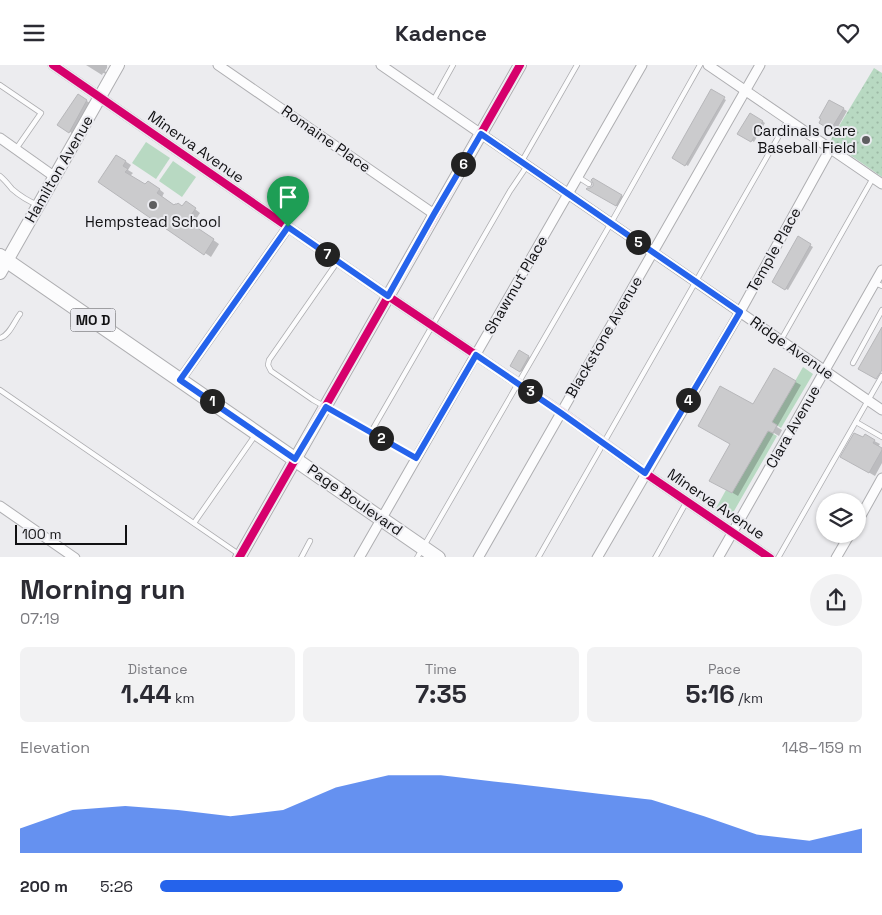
<!DOCTYPE html>
<meta charset="utf-8">
<style>
:root{--surface:#fff;--page:#f2f2f3;--text:#2b2b33;--muted:#7c7c81;--accent:#2563eb}
body{margin:0;font-family:"Space Grotesk",sans-serif;background:var(--page);color:var(--text);height:100vh;display:flex;flex-direction:column;font-size:19px;white-space:nowrap}
*{box-sizing:border-box;margin:0}
p{font-size:16px;color:var(--muted)}
.icon{flex:none;width:28px;height:28px;fill:none;stroke:currentColor;stroke-width:2;stroke-linecap:round;stroke-linejoin:round}
.map{position:relative;height:492px;overflow:hidden}
.panel{display:flex;flex-direction:column;background:var(--surface);flex:1}
.panel>*{flex:none}
.fabs{position:absolute;left:816px;top:428px;display:grid;gap:10px}
.fabs a{display:grid;place-items:center;width:50px;height:50px;border-radius:50%;background:var(--surface);box-shadow:0 1px 4px #0004;font-size:25px}
.scale{position:absolute;left:15px;bottom:12px;width:112px;box-sizing:border-box;padding-left:5px;border:2px solid #111113;border-top:0;font-size:14px;line-height:18px;white-space:nowrap;color:#111113;-webkit-text-stroke:4px #ebebf0;paint-order:stroke}
.pin{position:absolute;display:grid;place-items:center;width:42px;height:42px;color:#fff;margin:-51px -21px;border-radius:50% 50% 50% 0;rotate:-45deg;box-shadow:0 0 5px #0007}
.pin .icon{rotate:45deg}
.km{position:absolute;width:25px;height:25px;margin:-12px;border-radius:50%;background:#222;color:#fff;font-size:14px;line-height:25px;text-align:center}
.round{display:grid;place-items:center;flex:none;width:52px;height:52px;border-radius:26px;background:var(--page)}
.headline{display:flex;align-items:center;justify-content:space-between;height:85px;padding:0 20px}
h1{font-size:28px;font-weight:700;line-height:38px}
.figures{display:grid;grid-template-columns:repeat(3,1fr);gap:8px;height:85px;padding:5px 20px}
.figures div{display:grid;align-content:center;border-radius:8px;background:var(--page);text-align:center}
.figures b{font-size:25px;font-weight:700}
.figures small{font-size:14px;font-weight:400}
.figures p{font-size:14px}
.chart{height:140px;padding:10px 20px}
.chart p{display:flex;justify-content:space-between}
.chart svg{width:100%;height:90px;margin-top:5px;fill:var(--accent);opacity:.7}
ul{padding:0 20px;list-style:none;font-size:16px}
li{display:grid;grid-template-columns:80px 60px 1fr;align-items:center;height:38px}
li i{height:12px;border-radius:6px;background:var(--accent)}
header{display:flex;justify-content:space-between;align-items:center;height:65px;padding:0 20px;background:var(--surface);font-size:22px;font-weight:700}
.map>svg:first-child{display:block}
</style>
<header><svg class="icon" aria-label="menu" viewBox="0 0 24 24"><path d="M4 6h16M4 12h16M4 18h16"/></svg>Kadence<svg class="icon" aria-label="heart" viewBox="0 0 24 24"><path d="M12 20l-8-8c-3-5 5-10 8-4 3-6 11-1 8 4z"/></svg></header>
<div class="map">
<svg width="882" height="493" viewBox="0 0 882 493">
<defs>
<pattern id="park-dots" width="8" height="8" patternUnits="userSpaceOnUse" patternTransform="scale(1.25)"><rect width="8" height="8" fill="#b8d9c2"/><path d="M2 2h.1M6 6h.1" fill="none" stroke="#9db9a6" stroke-width="1.8" stroke-linecap="round"/></pattern>
</defs>
<rect width="100%" height="100%" fill="#ececef"/>
<g fill="#b8d9c2">
<path d="M146 77 170 93 156 114 132 98Z"/>
<path d="M173 96 196 112 182 132 159 116Z"/>
<path d="M803 302 813 309 781 363 772 357Z"/>
<path d="M768 366 777 371 730 453 693 429 694 428 716 443 726 425 732 428Z"/>
</g>
<path fill="url(#park-dots)" d="M874 3 882 8V112L830 76Z"/>
<g fill="#0003">
<path d="M86 0H107V3L105 6 107 9 103 8 102 10Z"/>
<path d="M711 26 726 35 688 101 673 92Z"/>
<path d="M82 33 90 38 73 69 59 59Z"/>
<path d="M830 36 847 46 838 62 836 61 834 65 820 58Z"/>
<path d="M750 49 765 58 754 77 739 68Z"/>
<path d="M122 94 131 100 128 105 133 108 130 111 146 121 154 120 164 128 162 132 175 141H191L200 148 192 160 219 179 211 192 99 116Z"/>
<path d="M593 114 626 133 620 143 588 124H591L594 121Z"/>
<path d="M798 173 813 182 788 225 773 216Z"/>
<path d="M520 287 531 293 523 307 512 301Z"/>
<path d="M774 305 801 320 777 362 782 365 779 371 774 368 738 431 711 415Z"/>
<path d="M865 371 880 379 878 382 882 384V398L875 411 842 392 863 374Z"/>
</g>
<g fill="#cbcbcd" stroke="#b7b7ba">
<path d="M711 24 725 32 685 101 672 93Z"/>
<path d="M78 29 87 35 69 68 57 60Z"/>
<path d="M829 35 844 43 833 61 831 60 829 64 819 58 821 54 819 53Z"/>
<path d="M750 48 763 56 751 77 737 69Z"/>
<path d="M116 90 126 96 123 101 128 104 125 107 145 119 148 116 160 124 157 128 174 140 175 139H177L178 138 182 141 186 136 196 143 187 156 214 174 204 190 98 117Z"/>
<path d="M593 113 622 130 616 141 586 124 587 123H590L593 121V118L591 115Z"/>
<path d="M798 171 811 179 785 225 772 217Z"/>
<path d="M882 262V305L876 314 858 304Z"/>
<path d="M519 285 529 291 520 307 510 301Z"/>
<path d="M774 303 796 316 772 357 777 360 773 368 768 366 732 428 709 416 730 379 698 361 720 321 753 339Z"/>
<path d="M854 368 863 372 865 369 875 375 873 378 882 383V385L869 408 840 392Z"/>
</g>
<g fill="none" stroke-linecap="round" stroke-linejoin="round">
<g stroke="#aeaeb1" stroke-width="6">
<g id="lane">
<path d="M0 20 41 48 16 84"/>
<path d="M433 36 453 0"/>
<path d="M522 96 577 0"/>
<path d="M0 111C5 115 8 119 12 124 20 131 28 136 38 140"/>
<path d="M578 112 589 119"/>
<path d="M338 196 269 295 268 300 271 306 313 335 416 393"/>
<path d="M875 218 882 221"/>
<path d="M0 273C9 271 14 257 20 249"/>
<path d="M781 275 873 113"/>
<path d="M853 298 882 245"/>
<path d="M0 325 240 490"/>
<path d="M856 357 882 372"/>
<path d="M371 367 510 126 527 101"/>
<path d="M194 458 256 369"/>
<path d="M301 493 310 476"/>
<path d="M417 493 611 158 700 0"/>
<path d="M538 493 788 55"/>
<path d="M655 493 687 436"/>
<path d="M778 493 882 311"/>
</g>
</g>
<g stroke="#aeaeb1" stroke-width="11">
<g id="street">
<path d="M53 0 388 231 561 347 645 408 770 493"/>
<path d="M218 0 434 149"/>
<path d="M381 0 882 345"/>
<path d="M708 0 882 119"/>
<path d="M0 73 55 112"/>
<path d="M180 315 288 162"/>
<path d="M0 441 75 493"/>
<path d="M858 456 882 413"/>
<path d="M359 493 642 0"/>
<path d="M478 493 760 0"/>
<path d="M597 493 740 247 830 84"/>
<path d="M718 493 882 205"/>
<path d="M836 493 850 469"/>
</g>
</g>
<g stroke="#aeaeb1" stroke-width="14">
<g id="secondary">
<path d="M0 208 118 0"/>
<path d="M239 493 520 0"/>
</g>
</g>
<g stroke="#aeaeb1" stroke-width="16">
<path id="primary" d="M0 191 438 493"/>
</g>
<use href="#lane" stroke="#fcfcfd" stroke-width="4.5"/>
<use href="#street" stroke="#fcfcfd" stroke-width="9"/>
<use href="#secondary" stroke="#fcfcfd" stroke-width="12"/>
<use href="#primary" stroke="#fcfcfd" stroke-width="14"/>
<g stroke="#ebebf0" stroke-width="11">
<g id="cycleway">
<path d="M53 0 388 231 561 347 645 408 770 493"/>
<path d="M239 493 520 0"/>
</g>
</g>
<use href="#cycleway" stroke="#d6006c" stroke-width="8"/>
</g>
<g fill="none" stroke-linecap="round" stroke-linejoin="round">
<g stroke="#fff" stroke-width="10">
<path id="route" d="M481 69 740 247 645 408 561 348 476 290 416 393 326 342 295 394 180 315 288 162 388 231 434 149Z"/>
</g>
<use href="#route" stroke="#2563eb" stroke-width="6"/>
</g>
<g fill="#5e5e60" stroke="#ebebf0" stroke-width="2">
<circle cx="866" cy="75" r="5"/>
<circle cx="153" cy="140" r="5"/>
</g>
<g text-anchor="middle" stroke-width="4" stroke-linejoin="round" paint-order="stroke">
<rect fill="#ebebf0" stroke="#525255" stroke-width="1" x="70.5" y="243.5" width="45" height="23" rx="4"/>
<g font-size="14" font-weight="bold" fill="#111113">
<text x="93" y="260">MO D</text>
</g>
<g font-size="15" fill="#111113" stroke="#ebebf0" text-anchor="end">
<text x="856" y="71">Cardinals Care<tspan x="856" dy="17">Baseball Field</tspan></text>
<text x="153" y="162" text-anchor="middle">Hempstead School</text>
</g>
<g font-size="15" fill="#111113" stroke="#ebebf0">
<text transform="translate(326 74) rotate(35)" y="5">Romaine Place</text>
<text transform="translate(196 82) rotate(35)" y="5">Minerva Avenue</text>
<text transform="translate(59 104) rotate(-60)" y="5">Hamilton Avenue</text>
<text transform="translate(774 185) rotate(-61)" y="5">Temple Place</text>
<text transform="translate(516 220) rotate(-60)" y="5">Shawmut Place</text>
<text transform="translate(604 272) rotate(-60)" y="5">Blackstone Avenue</text>
<text transform="translate(792 283) rotate(35)" y="5">Ridge Avenue</text>
<text transform="translate(793 362) rotate(-60)" y="5">Clara Avenue</text>
<text transform="translate(355 435) rotate(35)" y="5">Page Boulevard</text>
<text transform="translate(716 439) rotate(34)" y="5">Minerva Avenue</text>
</g>
</g>
</svg>
<div class="fabs">
<a><svg class="icon" aria-label="layers" viewBox="0 0 24 24"><path d="M12 4l9 5-9 5-9-5zM3 14l9 5 9-5"/></svg></a>
</div>
<div class="scale">100 m</div>
<div class="pin" style="left:288px;top:162px;background:#1e9e55"><svg class="icon" aria-label="arrive" viewBox="0 0 24 24"><path d="M6 21V4h12l-3 4 3 4H6"/></svg></div>
<b class="km" style="left:212px;top:336px">1</b>
<b class="km" style="left:381px;top:373px">2</b>
<b class="km" style="left:530px;top:326px">3</b>
<b class="km" style="left:688px;top:335px">4</b>
<b class="km" style="left:638px;top:177px">5</b>
<b class="km" style="left:463px;top:99px">6</b>
<b class="km" style="left:327px;top:189px">7</b>
</div>
<section class="panel">
<div class="headline"><div><h1>Morning run</h1><p>07:19</p></div><a class="round"><svg class="icon" aria-label="share" viewBox="0 0 24 24"><path d="M12 15V3M7 8l5-5 5 5M5 13v7h14v-7"/></svg></a></div>
<div class="figures">
<div><p>Distance</p><b>1.44<small> km</small></b></div>
<div><p>Time</p><b>7:35</b></div>
<div><p>Pace</p><b>5:16<small> /km</small></b></div>
</div>
<div class="chart"><p><span>Elevation</span>148–159 m</p>
<svg viewBox="0 0 160 44" preserveAspectRatio="none"><path d="M0 44V32L10 23L20 21L30 23L40 26L50 23L60 12L70 6L80 6L90 9L100 12L110 15L120 18L130 26L140 35L150 38L160 32V44z"/></svg>
</div>
<ul>
<li><b>200 m</b>5:26<i style="width:66%"></i></li>
</ul>
</section>
